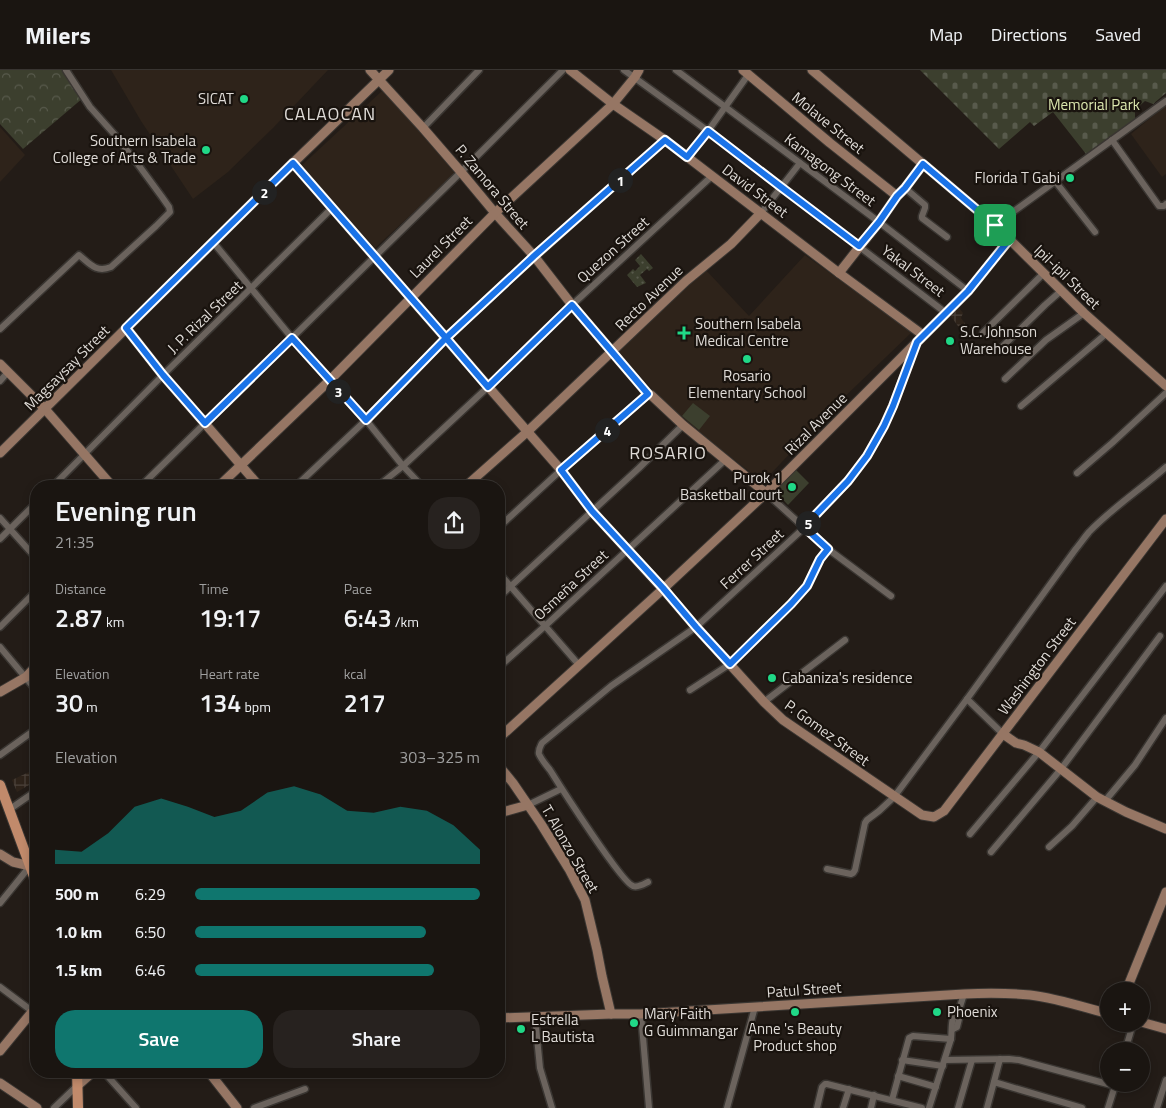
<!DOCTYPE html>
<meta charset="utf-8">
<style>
:root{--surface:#1a1511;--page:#27221f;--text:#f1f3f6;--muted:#9f9f9f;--line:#383431;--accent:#0f766e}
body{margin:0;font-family:"Titillium Web",sans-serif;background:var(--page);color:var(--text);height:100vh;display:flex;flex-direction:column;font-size:19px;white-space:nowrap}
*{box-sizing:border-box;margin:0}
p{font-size:16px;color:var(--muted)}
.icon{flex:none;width:28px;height:28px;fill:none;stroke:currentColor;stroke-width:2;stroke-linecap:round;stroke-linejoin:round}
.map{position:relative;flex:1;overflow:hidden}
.side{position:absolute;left:30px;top:410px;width:475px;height:598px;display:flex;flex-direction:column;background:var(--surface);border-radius:20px;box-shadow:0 2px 8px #0003,0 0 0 1px var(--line)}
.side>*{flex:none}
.controls{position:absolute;left:1100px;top:912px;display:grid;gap:10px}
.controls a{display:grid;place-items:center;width:50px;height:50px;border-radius:50%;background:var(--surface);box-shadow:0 2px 8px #0003,0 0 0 1px var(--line);font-size:25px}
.pin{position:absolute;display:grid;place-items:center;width:42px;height:42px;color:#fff;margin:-21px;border-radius:10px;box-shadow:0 2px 8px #0006}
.km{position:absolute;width:25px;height:25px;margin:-12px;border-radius:50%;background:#222;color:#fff;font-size:14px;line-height:25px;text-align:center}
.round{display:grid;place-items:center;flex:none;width:52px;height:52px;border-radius:20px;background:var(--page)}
.overview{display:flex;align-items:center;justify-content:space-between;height:85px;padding:0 25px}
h1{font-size:28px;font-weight:600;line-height:38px}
.metrics{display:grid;grid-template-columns:repeat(3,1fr);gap:8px;height:85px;padding:5px 25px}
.metrics div{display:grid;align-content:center}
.metrics b{font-size:25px;font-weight:600}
.metrics small{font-size:14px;font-weight:400}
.metrics p{font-size:14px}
.chart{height:140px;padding:10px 25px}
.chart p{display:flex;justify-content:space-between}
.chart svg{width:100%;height:90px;margin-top:5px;fill:var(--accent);opacity:.7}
.primary-button{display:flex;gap:10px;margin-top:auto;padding:10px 25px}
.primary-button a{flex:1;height:58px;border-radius:20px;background:var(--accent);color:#fff;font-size:20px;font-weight:600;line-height:58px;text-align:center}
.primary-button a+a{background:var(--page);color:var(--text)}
ul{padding:0 25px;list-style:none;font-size:16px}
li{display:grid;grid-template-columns:80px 60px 1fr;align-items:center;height:38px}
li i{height:12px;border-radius:6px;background:var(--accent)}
header{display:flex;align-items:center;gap:30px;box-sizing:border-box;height:70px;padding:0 25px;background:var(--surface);border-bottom:1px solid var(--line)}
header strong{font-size:24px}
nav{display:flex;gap:28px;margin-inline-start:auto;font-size:18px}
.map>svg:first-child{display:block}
</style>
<header>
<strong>Milers</strong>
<nav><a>Map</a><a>Directions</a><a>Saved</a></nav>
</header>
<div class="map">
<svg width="1166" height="1038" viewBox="0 0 1166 1038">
<defs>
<pattern id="industrial-grid" width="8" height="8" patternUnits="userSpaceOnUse" patternTransform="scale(1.25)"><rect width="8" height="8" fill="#2e231a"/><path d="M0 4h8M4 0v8" fill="none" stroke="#4c423b"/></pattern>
<pattern id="grass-dots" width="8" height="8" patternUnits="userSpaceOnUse" patternTransform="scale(1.25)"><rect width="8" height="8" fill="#3c3f2e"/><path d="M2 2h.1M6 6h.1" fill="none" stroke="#585a4c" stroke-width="1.8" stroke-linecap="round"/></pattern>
<pattern id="forest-crowns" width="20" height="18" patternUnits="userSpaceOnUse" patternTransform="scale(1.25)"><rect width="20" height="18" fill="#3c3f2e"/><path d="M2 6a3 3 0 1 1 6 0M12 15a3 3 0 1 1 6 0" fill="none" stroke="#585a4c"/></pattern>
<pattern id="cemetery-stones" width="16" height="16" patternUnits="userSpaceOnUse" patternTransform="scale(1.25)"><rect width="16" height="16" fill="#3c3f2e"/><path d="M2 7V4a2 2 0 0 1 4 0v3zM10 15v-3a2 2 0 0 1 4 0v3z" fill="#585a4c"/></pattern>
</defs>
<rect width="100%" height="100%" fill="#231c17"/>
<g fill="#2e231a">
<path d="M111 0H328L274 57 228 102 193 129 141 51Z"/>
<path d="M382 21 457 102 375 178 300 97Z"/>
<path d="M1166 35V104L1162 107 1131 64Z"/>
<path d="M0 57 25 85 0 112Z"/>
<path d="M805 185 912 262 832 339 763 412 702 365 664 333 617 280 704 198 749 246Z"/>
</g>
<g fill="url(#industrial-grid)">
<path d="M958 237 963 243 961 248 966 255 961 260 949 244Z"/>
<path d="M29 702 36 708V711L17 722 12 710Z"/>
</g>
<path fill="url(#grass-dots)" d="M641 184 653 198 649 201 647 199 640 205 646 213 637 217 627 205 633 199 635 201 640 196 635 190Z"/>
<path fill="url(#forest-crowns)" d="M0 0H66L83 28 23 79 0 54Z"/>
<path fill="url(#cemetery-stones)" d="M920 0H1166V23L1153 34 1145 31 1135 40V49L1086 84 1053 42 1034 56 1030 52 999 79Z"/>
<g fill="#3c3f2e">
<path d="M693 333 710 346 699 360 682 346Z"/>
<path d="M796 400 809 413 788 435 775 421Z"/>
</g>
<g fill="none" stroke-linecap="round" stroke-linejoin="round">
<g stroke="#3a3632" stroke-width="9">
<g id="street">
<path d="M624 0 708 61 946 243"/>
<path d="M676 0 879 152 968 221"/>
<path d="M423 58 479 0"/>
<path d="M1112 70 1159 136H1164L1166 134"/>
<path d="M687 87 708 61 748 5"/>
<path d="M1055 111 1095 162"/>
<path d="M905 118 925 135V138L922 146V148L947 167"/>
<path d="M761 143 800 93"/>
<path d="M995 155 1166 31"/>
<path d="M213 172 292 268 366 350 403 396 422 416"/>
<path d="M0 259 79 185C90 194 96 203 111 197L156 156 170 142 169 137 162 127 137 93 115 65 90 37 66 0"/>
<path d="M983 263 1044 203"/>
<path d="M998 281 1045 235 1062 220"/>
<path d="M1005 309 1046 270 1084 243"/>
<path d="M0 311 8 302"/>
<path d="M1021 336 1107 263"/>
<path d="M1077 403 1112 373 1166 323"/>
<path d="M53 416 163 305 332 138"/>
<path d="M141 416 461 102 563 0"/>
<path d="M296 416 366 350 446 268 488 229 665 70"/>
<path d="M378 416 403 396 488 317 572 235 712 106"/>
<path d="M766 423 828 479 891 526"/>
<path d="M0 448 36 488"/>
<path d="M499 457 561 400 648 324"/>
<path d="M0 469 36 433"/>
<path d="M499 503 579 595"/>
<path d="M499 527 639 398 683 355"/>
<path d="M0 557 36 521"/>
<path d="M0 577 36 620"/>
<path d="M499 597 545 556 725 390"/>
<path d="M690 620 730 594 791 534 807 516 820 489 828 479"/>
<path d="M967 629 1003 664"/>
<path d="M764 632 845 570"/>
<path d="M0 685 36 659"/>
<path d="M1105 731 1135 695 1166 648"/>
<path d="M528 735 561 719"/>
<path d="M10 739 36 721"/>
<path d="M970 764 1039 682 1166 516"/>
<path d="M1049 777 1072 756 1097 727"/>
<path d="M991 782 1061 699 1160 566"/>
<path d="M827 799 851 804 853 803 855 800 865 753 867 750 879 741 894 727 967 629 1075 480C1080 474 1084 468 1089 462 1112 438 1141 419 1166 397"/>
<path d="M648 812C644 814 638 818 633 816 622 813 560 716 550 700 546 695 541 689 539 684 538 680 540 677 542 673L611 616 696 557 805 457 833 428 848 411 867 386 875 373 893 335 915 276"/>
<path d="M0 833 30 796"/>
<path d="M0 917 36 944"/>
<path d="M641 944 649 1038"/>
<path d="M535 947 540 998 552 1038"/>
<path d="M953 959 957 957 959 949 957 946"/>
<path d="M1125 981 1133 954"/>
<path d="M902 990 943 996"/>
<path d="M945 990 1009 989 1019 990 1115 1016V1014"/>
<path d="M103 1001 136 1038"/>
<path d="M898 1006 936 1017"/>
<path d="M994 1012 1082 1038"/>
<path d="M892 1030 909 968 913 966 951 969"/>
<path d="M54 1038 78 1015"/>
<path d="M254 1038 305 1019"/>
<path d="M727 1038 755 937"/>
<path d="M817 1038 822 1017 825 1014H827L922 1038"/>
<path d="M843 1038 849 1019"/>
<path d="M871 1038 874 1025"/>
<path d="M929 1038 951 969C952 961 951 955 953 948L957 946 964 924"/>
<path d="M958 1038 972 990"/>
<path d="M987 1038 1000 989"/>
<path d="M1108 1038 1115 1016"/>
<path d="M1157 1038 1166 1010"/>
</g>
</g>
<g stroke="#3a3632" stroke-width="11">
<g id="secondary">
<path d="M370 0 423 58 461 102 495 143 534 186 572 235 648 324 651 325 683 355 766 423"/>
<path d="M570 0 613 34 665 70 839 203 923 265"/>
<path d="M743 0 830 73 897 126"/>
<path d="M812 0 995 155 1084 243 1166 316"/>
<path d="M293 93 561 400 592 441 663 519 696 557 764 632 783 650 922 745 934 747 944 741 1166 449"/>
<path d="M839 203 879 152 897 126 905 118 923 94"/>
<path d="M126 258 163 305 259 416"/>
<path d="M0 294 45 339 112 416"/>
<path d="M0 383 293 93 389 0"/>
<path d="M219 416 329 311 495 143 613 34 635 7 639 0"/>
<path d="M466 416 527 362 686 211 731 174 761 143"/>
<path d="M0 622 26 607 36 596"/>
<path d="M1003 664 1016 673 1024 675 1039 682 1097 727 1126 742 1166 759"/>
<path d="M499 668 663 519 766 423 968 221 1009 170"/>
<path d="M499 696 513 713 541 754 569 799 585 830 597 880 602 906 611 944"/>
<path d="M499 743 528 735"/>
<path d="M0 784 13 792 30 796"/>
<path d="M1126 921 1166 822"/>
<path d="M499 948 611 944H641L964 924C986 923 1008 923 1030 925 1056 928 1083 937 1109 944"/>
<path d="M1141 952 1166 959"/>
<path d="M0 981 36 937"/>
<path d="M208 1001 237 1038"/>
<path d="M0 1013 37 1038"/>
<path d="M78 1015 94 1001"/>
</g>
</g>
<g stroke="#3a3632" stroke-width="12">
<g id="primary">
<path d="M0 715 36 812"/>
<path d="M77 1001 78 1038"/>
</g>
</g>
<use href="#street" stroke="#6b635d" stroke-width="6"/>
<use href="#secondary" stroke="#967664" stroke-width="9"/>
<use href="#primary" stroke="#c18a6b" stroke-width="10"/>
</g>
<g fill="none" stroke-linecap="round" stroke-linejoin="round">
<g stroke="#fff" stroke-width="10">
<path id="route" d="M995 155 923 94 905 118 897 126 879 152 859 176 781 117 708 61 687 87 665 70 534 186 446 268 293 93 126 258 163 305 205 353 292 268 366 350 446 268 488 317 572 235 648 324 561 400 592 441 663 518 696 557 730 594 791 534 807 516 820 489 828 479 804 457 848 411 867 386 884 356 893 336 917 272 968 221 1009 170 995 155"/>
</g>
<use href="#route" stroke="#1a73e8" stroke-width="6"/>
</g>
<g fill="#20d887" stroke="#19130e" stroke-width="2">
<circle cx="244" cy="29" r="5"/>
<circle cx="206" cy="80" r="5"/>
<circle cx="1070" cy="108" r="5"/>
<path d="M681.5 255.5h5v5h5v5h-5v5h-5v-5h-5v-5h5z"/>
<circle cx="950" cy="271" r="5"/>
<circle cx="747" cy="289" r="5"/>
<circle cx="792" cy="417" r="5"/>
<circle cx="772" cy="608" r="5"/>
<circle cx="795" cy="942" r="5"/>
<circle cx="937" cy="942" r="5"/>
<circle cx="634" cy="953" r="5"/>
<circle cx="521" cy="959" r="5"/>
</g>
<g text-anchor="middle" stroke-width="4.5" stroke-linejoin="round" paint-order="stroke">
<g font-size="15" fill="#dfdbd7" stroke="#19130e" text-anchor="start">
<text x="234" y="34" text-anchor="end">SICAT</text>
<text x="196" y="76" text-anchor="end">Southern Isabela<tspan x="196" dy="17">College of Arts &amp; Trade</tspan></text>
<text x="1060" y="113" text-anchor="end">Florida T Gabi</text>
<text x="695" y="259">Southern Isabela<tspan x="695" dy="17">Medical Centre</tspan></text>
<text x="960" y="267">S.C. Johnson<tspan x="960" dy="17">Warehouse</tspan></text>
<text x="747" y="311" text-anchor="middle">Rosario<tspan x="747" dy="17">Elementary School</tspan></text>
<text x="782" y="413" text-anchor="end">Purok 1<tspan x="782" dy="17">Basketball court</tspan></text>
<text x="782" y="613">Cabaniza's residence</text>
<text x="947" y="947">Phoenix</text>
<text x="644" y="949">Mary Faith<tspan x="644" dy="17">G Guimmangar</tspan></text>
<text x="531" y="955">Estrella<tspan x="531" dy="17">L Bautista</tspan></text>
<text x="795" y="964" text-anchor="middle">Anne 's Beauty<tspan x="795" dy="17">Product shop</tspan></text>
</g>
<g font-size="15" fill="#dbe6ae" stroke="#19130e">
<text x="1094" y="40">Memorial Park</text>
</g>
<g font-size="15" fill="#dfdbd7" stroke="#19130e">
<text transform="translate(828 53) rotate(39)" y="5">Molave Street</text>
<text transform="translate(830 100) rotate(37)" y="5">Kamagong Street</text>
<text transform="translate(492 117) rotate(50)" y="5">P. Zamora Street</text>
<text transform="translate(755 121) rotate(37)" y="5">David Street</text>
<text transform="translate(441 177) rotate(-45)" y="5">Laurel Street</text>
<text transform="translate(613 180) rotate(-42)" y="5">Quezon Street</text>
<text transform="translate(913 201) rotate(37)" y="5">Yakal Street</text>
<text transform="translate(1067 207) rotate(44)" y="5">Ipil-ipil Street</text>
<text transform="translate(649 228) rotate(-44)" y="5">Recto Avenue</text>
<text transform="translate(205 247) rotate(-44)" y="5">J. P. Rizal Street</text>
<text transform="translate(67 298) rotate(-45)" y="5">Magsaysay Street</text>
<text transform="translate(816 354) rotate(-45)" y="5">Rizal Avenue</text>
<text transform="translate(752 489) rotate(-43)" y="5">Ferrer Street</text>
<text transform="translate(571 515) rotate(-43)" y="5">Osmeña Street</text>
<text transform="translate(1037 596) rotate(-53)" y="5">Washington Street</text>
<text transform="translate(827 663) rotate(36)" y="5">P. Gomez Street</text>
<text transform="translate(570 779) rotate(60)" y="5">T. Alonzo Street</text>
<text transform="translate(804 920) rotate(-4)" y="5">Patul Street</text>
</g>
<g font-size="18" letter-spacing="1" fill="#dfdbd7" stroke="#19130e">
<text x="330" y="50">CALAOCAN</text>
<text x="668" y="389">ROSARIO</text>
</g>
</g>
</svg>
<div class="controls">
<a>+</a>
<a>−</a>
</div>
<div class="pin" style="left:995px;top:155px;background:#1e9e55"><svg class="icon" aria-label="arrive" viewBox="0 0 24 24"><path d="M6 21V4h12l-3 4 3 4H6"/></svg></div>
<b class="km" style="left:620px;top:110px">1</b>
<b class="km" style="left:264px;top:122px">2</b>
<b class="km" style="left:338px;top:321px">3</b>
<b class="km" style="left:607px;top:360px">4</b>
<b class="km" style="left:808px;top:453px">5</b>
<section class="side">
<div class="overview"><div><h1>Evening run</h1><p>21:35</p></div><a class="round"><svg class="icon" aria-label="share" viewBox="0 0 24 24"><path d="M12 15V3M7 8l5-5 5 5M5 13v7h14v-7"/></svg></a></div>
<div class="metrics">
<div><p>Distance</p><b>2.87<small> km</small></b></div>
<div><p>Time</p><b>19:17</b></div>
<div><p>Pace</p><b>6:43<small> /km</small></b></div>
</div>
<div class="metrics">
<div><p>Elevation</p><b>30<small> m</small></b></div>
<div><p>Heart rate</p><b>134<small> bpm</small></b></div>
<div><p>kcal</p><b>217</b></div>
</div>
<div class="chart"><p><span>Elevation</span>303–325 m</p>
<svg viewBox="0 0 160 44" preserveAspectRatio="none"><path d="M0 44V37L10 38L20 29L30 16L40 12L50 16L60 21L70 18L80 9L90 6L100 10L110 18L120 19L130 16L140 18L150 25L160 37V44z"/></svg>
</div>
<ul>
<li><b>500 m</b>6:29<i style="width:100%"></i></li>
<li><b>1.0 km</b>6:50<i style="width:81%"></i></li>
<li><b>1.5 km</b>6:46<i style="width:84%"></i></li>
</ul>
<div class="primary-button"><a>Save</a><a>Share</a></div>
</section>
</div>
